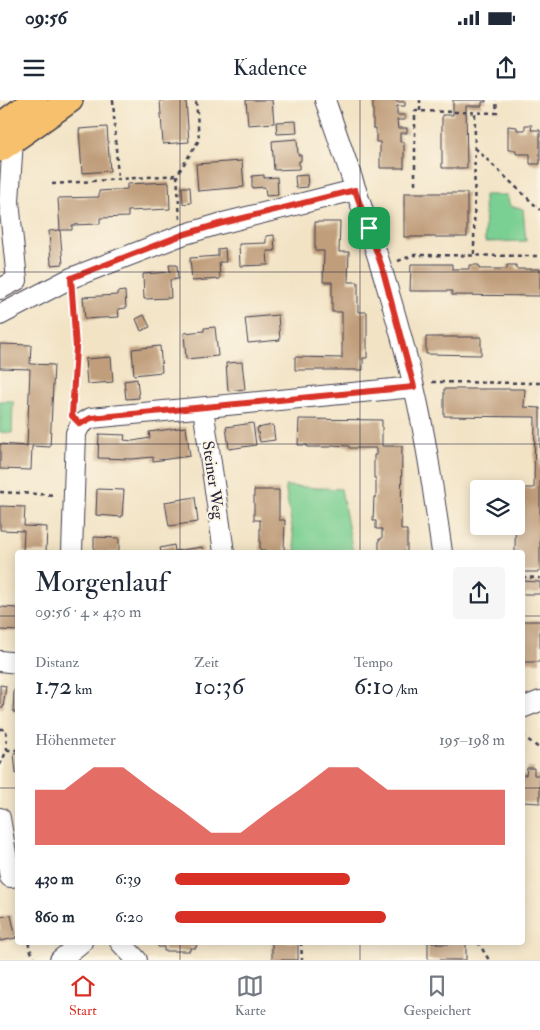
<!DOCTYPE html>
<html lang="de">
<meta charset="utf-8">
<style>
:root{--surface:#fff;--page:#f6f6f7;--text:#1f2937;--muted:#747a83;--line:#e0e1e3;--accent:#d93025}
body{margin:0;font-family:"IM FELL Double Pica",serif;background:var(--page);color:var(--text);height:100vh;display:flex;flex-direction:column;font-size:19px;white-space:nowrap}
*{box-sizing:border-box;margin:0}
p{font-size:16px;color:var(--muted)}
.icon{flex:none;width:28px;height:28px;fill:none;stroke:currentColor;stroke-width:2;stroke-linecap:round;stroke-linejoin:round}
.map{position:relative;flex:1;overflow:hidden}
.details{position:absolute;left:15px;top:450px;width:510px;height:395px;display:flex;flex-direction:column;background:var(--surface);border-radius:5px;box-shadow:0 2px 12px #0003}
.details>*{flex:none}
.tools{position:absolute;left:470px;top:380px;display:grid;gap:10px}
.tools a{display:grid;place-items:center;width:55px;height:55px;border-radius:5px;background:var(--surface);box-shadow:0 2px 12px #0003;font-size:25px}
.pin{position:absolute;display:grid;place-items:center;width:42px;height:42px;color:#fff;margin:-21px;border-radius:10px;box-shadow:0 2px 8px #0006}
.round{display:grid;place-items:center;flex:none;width:52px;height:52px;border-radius:5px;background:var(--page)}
.head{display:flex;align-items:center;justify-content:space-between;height:85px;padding:0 20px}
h1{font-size:28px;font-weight:600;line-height:38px}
.figures{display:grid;grid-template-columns:repeat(3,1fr);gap:8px;height:85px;padding:5px 20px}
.figures div{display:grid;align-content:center}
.figures b{font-size:25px;font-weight:600}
.figures small{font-size:14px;font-weight:400}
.figures p{font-size:14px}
.chart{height:140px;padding:10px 20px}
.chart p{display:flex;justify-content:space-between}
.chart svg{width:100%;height:90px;margin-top:5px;fill:var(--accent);opacity:.7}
ul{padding:0 20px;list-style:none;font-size:16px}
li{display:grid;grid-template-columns:80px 60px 1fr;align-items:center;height:38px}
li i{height:12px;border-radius:6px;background:var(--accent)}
.status{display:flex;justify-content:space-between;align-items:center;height:35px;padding:0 25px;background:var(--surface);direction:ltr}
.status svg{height:14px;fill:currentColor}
header{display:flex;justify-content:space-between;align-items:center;height:65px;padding:0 20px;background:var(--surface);font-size:22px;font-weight:600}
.tab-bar{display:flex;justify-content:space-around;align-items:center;height:70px;border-top:1px solid var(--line);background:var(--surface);font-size:14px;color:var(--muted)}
.tab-bar a{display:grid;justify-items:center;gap:2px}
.tab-bar .selected{color:var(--accent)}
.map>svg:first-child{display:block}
</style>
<div class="status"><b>09:56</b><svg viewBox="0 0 49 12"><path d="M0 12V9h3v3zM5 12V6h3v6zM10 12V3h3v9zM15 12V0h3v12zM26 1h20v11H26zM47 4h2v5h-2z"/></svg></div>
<header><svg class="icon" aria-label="menu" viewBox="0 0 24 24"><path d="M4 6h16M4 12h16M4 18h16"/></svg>Kadence<svg class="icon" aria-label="share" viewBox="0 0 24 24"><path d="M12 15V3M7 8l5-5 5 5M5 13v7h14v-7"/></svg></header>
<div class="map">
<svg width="540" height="860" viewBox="0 0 540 860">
<rect width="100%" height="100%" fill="#fcf5e5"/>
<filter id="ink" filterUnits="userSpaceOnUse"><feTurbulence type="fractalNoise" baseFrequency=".02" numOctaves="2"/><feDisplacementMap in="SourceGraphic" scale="10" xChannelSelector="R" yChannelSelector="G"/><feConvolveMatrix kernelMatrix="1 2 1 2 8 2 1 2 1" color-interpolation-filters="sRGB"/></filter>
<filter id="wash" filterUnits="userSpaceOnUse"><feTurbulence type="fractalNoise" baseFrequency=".0096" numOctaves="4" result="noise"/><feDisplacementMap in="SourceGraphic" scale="20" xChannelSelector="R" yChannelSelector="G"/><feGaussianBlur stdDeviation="1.12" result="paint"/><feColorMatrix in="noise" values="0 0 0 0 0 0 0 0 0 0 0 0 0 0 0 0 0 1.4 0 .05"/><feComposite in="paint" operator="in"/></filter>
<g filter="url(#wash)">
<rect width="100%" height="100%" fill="#f2e3c5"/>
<g fill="#7acf92" stroke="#4e7866">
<path d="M484 95H507L510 106 523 109 526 141 485 142Z"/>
<path d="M0 301H13L12 333 0 332Z"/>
<path d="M285 386 341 389 353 452H296Z"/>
</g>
<g id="blocks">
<g fill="#c09e7c">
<path d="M160 0H186L189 42 163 44Z"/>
<path d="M246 0H272L274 23 248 25Z"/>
<path d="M373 0H397V2H405V6H397V15H405V20H397L398 28H407V33H400V42H404V68H380V42H376V28H373Z"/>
<path d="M453 0H486V2H482V6H466L467 68H442V15H453Z"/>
<path d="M296 21 297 33 277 34 276 22Z"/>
<path d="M525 25H532L531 30H540V64H530V54H516V50H508V26L517 27V30H525Z"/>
<path d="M107 27 110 71 82 73 79 29Z"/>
<path d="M297 39 298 55H301V61H299V69L274 70 272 41Z"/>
<path d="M242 61 244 87 198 91 196 64Z"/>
<path d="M264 75V78L277 77 278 95 266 96 265 87 252 88V76Z"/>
<path d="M307 75 308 87 296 88 295 76Z"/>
<path d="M169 82 170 109 128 111V117L100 118V124L72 125V130H60L58 98 99 97V91L127 89V84Z"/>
<path d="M182 87H190L191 103 183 104Z"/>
<rect x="404" y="93" width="63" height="44"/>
<path d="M315 122H340L339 152H349L348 182H358V212H367V258H363V270H295V257L342 258V212H332V182H323L324 151H315Z"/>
<path d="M60 130 63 164 51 165 49 131Z"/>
<path d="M274 135 275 151H267L268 165 240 166 239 144 266 143V136Z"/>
<path d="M225 148 226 162H219L220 179 192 181 190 158 218 156V149Z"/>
<path d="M411 164H452V169H469V165H479V169H507V165H516V169H540V196L452 195V191H410Z"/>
<path d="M169 165H177L178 179 170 180 171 198 144 199 143 174 170 172Z"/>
<path d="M125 191 126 208 118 209 119 217 85 219 83 197 117 195V192Z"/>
<path d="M144 215 150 227 141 231 136 219Z"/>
<path d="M278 215 280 240 248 243 245 218Z"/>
<path d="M215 227 218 256 186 259 184 233 204 231V228Z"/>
<path d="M426 237H481V255L426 254Z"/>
<path d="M0 244 31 245 30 264 54 265 50 347 32 346 31 370 0 369V344L27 346 30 269 0 268Z"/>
<path d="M160 246 162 272 134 275 132 249Z"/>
<path d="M111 257 113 282 87 284 85 259Z"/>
<path d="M242 262 245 289 228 291 226 263Z"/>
<path d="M137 279 139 298 126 299 124 281Z"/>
<path d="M444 289H525L524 307 540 308V472H522V452H515L516 388H534L535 317 444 316Z"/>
<path d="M299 319 382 320V346H402L401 430H407V452H379V439H382V429H376V421H373L374 397H376V378H374V355H376V348H349V346L331 345V347H307V345H298Z"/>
<path d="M253 323 256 345 229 349 226 327Z"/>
<path d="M273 325 275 340 260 342 257 328Z"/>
<path d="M186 327 190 356 153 361V357L132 359 98 358 99 334 125 335 124 340 133 341 150 338 149 332Z"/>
<path d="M97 389 124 390 122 417 96 415Z"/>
<path d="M254 390H279V420H285L284 450H291V452H265V450H260V420H254Z"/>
<path d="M195 397 198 422 169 426 165 402Z"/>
<path d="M0 406 25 407 24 426 47 427 46 452H23L24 431 0 430Z"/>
<path d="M94 437 119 438V452H94Z"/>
<path d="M174 445 175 451 202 447 203 452H161L160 448Z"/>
<path d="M522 481 540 482V494H522Z"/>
<path d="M0 507 18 508V531L0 530Z"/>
<rect x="522" y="521" width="18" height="41"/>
<path d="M0 585 6 586 3 608H0Z"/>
<path d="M14 590H18V612H13Z"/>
<path d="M18 652V674H16L14 653Z"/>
<path d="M527 668H534V675H540V703L522 702V675H526Z"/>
<path d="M11 815 16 838 0 841V817Z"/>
<path d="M158 842H197L196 848H190V851H164V847H158Z"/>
<rect x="272" y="842" width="26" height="18"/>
<path d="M428 842H437V844H466V860H428Z"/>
</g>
</g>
</g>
<g filter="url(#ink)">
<use href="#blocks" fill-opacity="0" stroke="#413f50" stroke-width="1"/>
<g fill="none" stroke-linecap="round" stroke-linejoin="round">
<g stroke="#413f50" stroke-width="22">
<g id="minor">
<path d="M325 0C358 95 391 189 414 287 427 342 434 397 442 452"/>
<path d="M0 189 17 180 9 101 13 39"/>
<path d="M0 215 71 178 182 135 219 124 355 90"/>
<path d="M203 308 224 452"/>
<path d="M72 452 76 333 81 324 91 318 414 287"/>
<path d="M0 561 18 563"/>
<path d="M522 608 540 601"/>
<path d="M0 718 10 777 18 776"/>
<path d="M120 842 137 860"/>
<path d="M60 860 82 842"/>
</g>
</g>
<g stroke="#413f50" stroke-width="28">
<g id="major">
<path d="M0 26 35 0"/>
<path d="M0 49 70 0"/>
</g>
</g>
<g stroke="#413f50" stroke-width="2.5" stroke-dasharray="4 4" stroke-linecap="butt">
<path d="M113 0 118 79"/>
<path d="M420 11V0"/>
<path d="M475 48 540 110"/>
<path d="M52 84 177 75"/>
<path d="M415 84V11L497 13 496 0"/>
<path d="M180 119 177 75 199 40 196 0"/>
<path d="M474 154 475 12"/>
<path d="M398 161 414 155 540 156"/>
<path d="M432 282 540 283"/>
<path d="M72 309 75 248 72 197"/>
<path d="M0 392 56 395"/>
<path d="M522 477 540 478"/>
<path d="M0 629H6L7 650"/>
<path d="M522 635 540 649"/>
<path d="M0 665 7 650H18"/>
<path d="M28 842 34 860"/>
<path d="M301 842 302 860"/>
<path d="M478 842 489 860"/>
</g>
<use href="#minor" stroke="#fff" stroke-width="20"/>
<use href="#major" stroke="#f7c06c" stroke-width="25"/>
</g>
</g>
<g fill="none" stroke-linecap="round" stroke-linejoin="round" filter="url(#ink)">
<g stroke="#fff" stroke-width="10">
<path id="route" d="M355 90 382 167 414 287 91 318 80 324 72 316 76 248 71 178 182 135 219 124Z"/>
</g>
<use href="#route" stroke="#d93025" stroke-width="6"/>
</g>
<path fill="none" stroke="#22223b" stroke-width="1" stroke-opacity="0.55" d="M180 0V452M360 0V452M0 172H540M0 344H540M0 516H18M522 516H540M0 688H18M522 688H540M180 842V860M360 842V860"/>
<g text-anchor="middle" stroke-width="4" stroke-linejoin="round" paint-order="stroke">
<g font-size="16" fill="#22223b" stroke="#fcf5e5">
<text transform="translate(214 380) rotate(82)" y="6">Steiner Weg</text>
</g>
</g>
</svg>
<div class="tools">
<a><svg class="icon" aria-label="layers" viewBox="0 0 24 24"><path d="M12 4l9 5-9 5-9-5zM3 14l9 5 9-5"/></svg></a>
</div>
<div class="pin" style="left:369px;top:128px;background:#1e9e55"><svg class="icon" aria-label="arrive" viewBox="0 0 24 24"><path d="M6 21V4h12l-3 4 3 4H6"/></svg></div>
<section class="details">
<div class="head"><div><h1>Morgenlauf</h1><p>09:56 · 4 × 430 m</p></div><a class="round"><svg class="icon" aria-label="share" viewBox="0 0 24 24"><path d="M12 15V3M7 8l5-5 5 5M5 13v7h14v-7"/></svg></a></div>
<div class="figures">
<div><p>Distanz</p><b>1.72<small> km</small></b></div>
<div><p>Zeit</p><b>10:36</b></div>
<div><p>Tempo</p><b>6:10<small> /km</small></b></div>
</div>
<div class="chart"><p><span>Höhenmeter</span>195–198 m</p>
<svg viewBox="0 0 160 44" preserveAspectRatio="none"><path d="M0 44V17L10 17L20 6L30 6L40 17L50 27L60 38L70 38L80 27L90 17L100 6L110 6L120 17L130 17L140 17L150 17L160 17V44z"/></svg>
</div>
<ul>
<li><b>430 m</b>6:39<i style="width:53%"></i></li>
<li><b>860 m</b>6:20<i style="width:64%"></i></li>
</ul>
</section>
</div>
<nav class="tab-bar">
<a class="selected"><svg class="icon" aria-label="home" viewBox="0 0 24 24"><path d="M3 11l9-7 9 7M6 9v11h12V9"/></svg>Start</a>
<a><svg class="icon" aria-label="map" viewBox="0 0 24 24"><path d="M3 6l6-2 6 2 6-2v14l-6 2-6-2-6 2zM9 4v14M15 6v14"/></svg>Karte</a>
<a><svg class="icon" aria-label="saved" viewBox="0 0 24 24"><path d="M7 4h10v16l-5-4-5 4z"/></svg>Gespeichert</a>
</nav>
